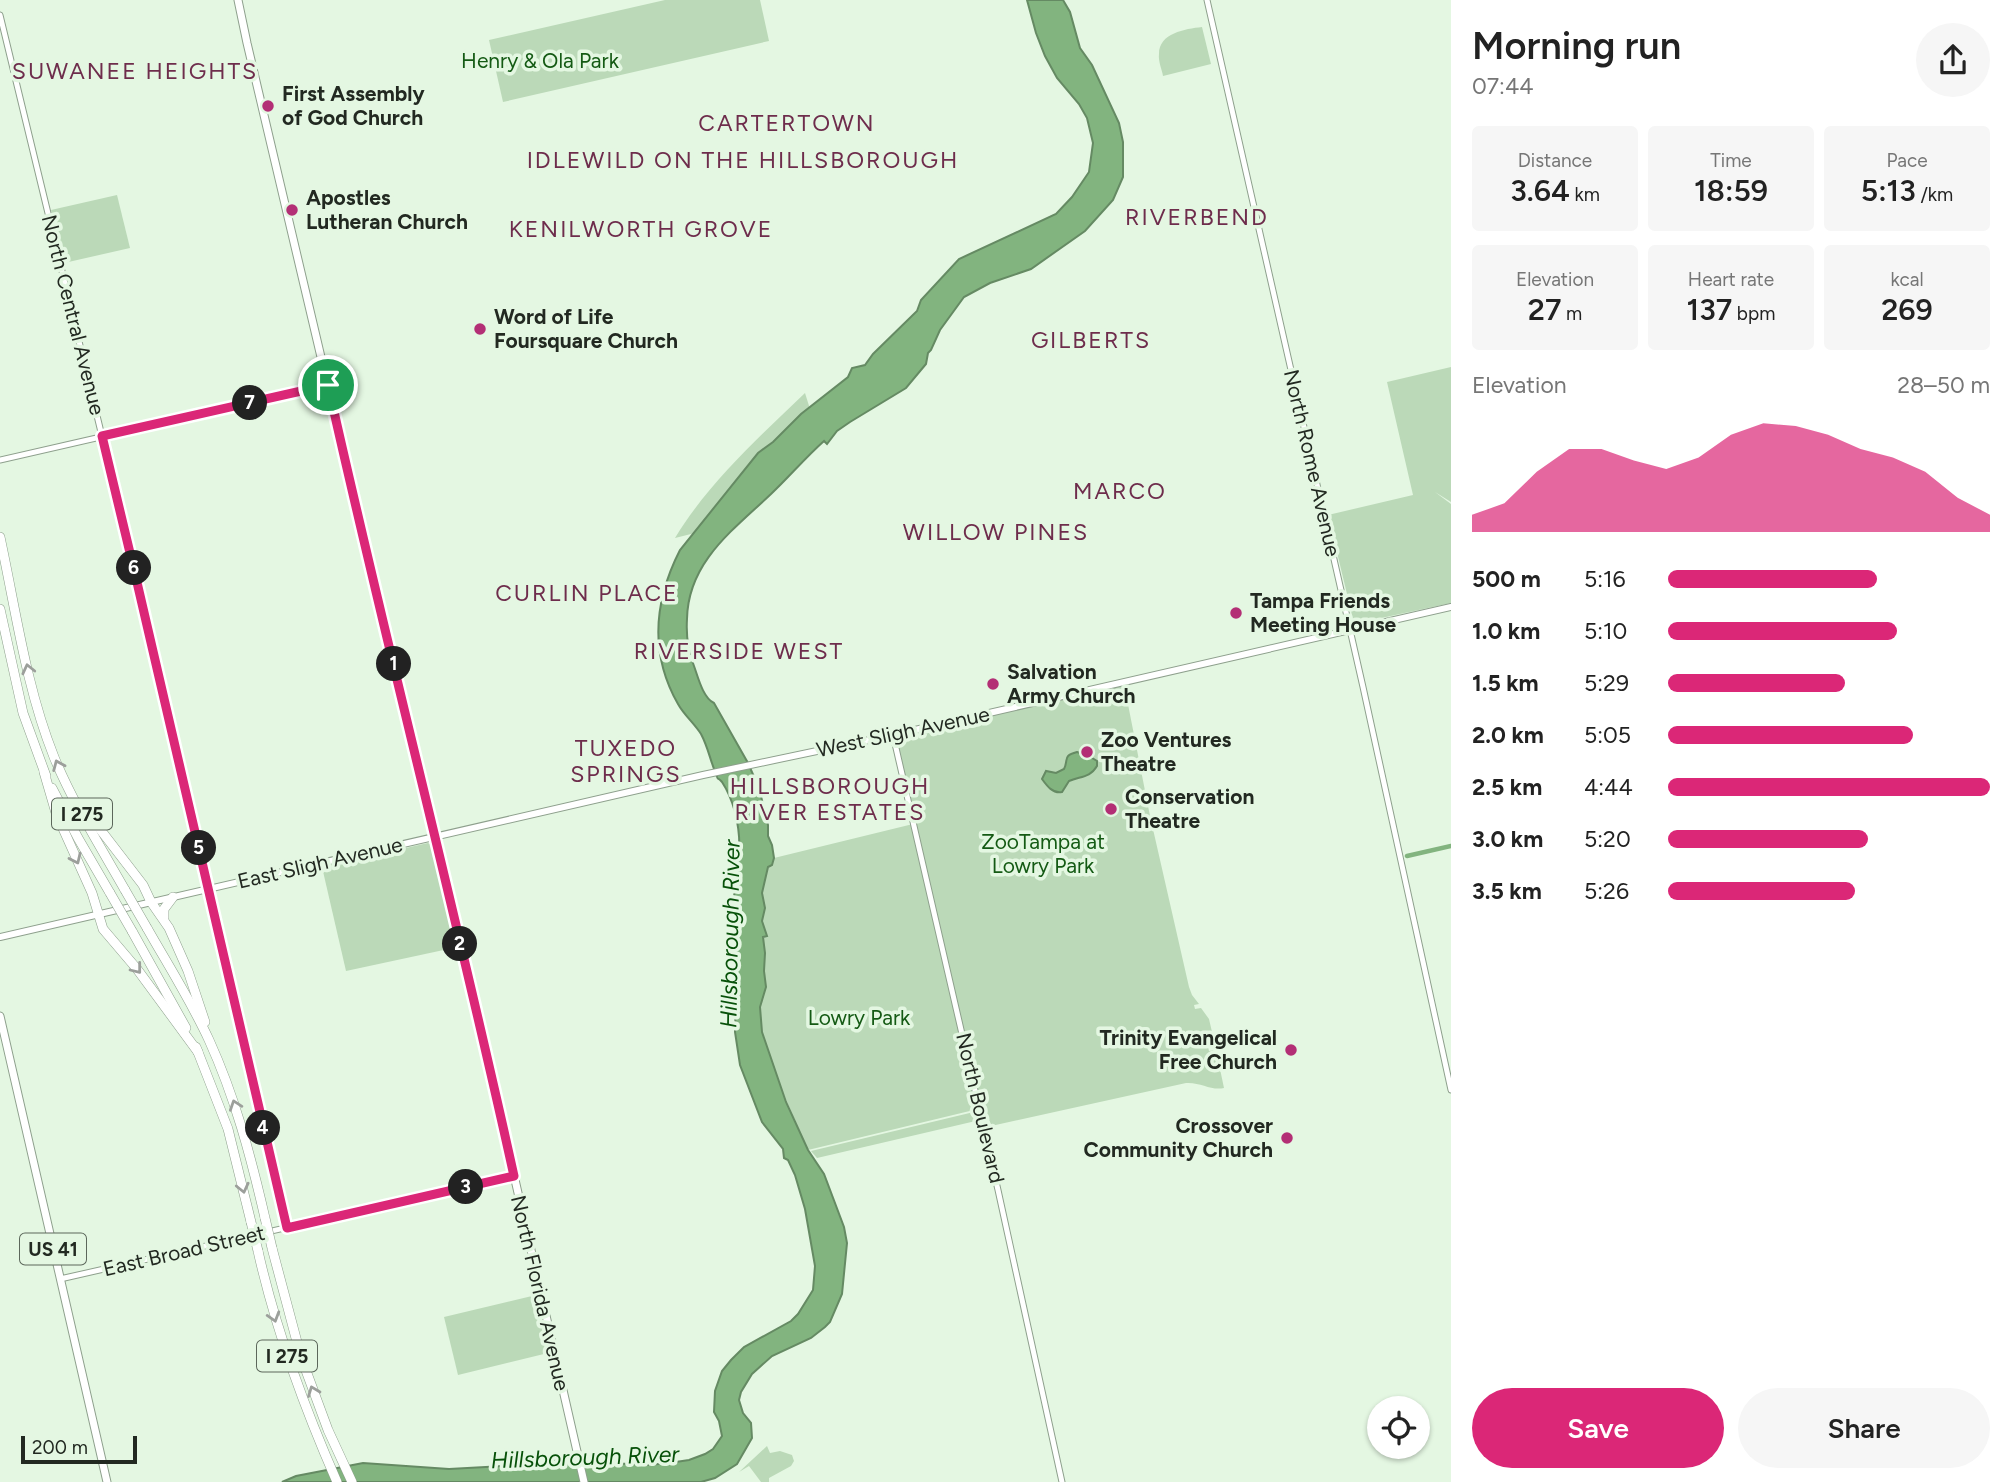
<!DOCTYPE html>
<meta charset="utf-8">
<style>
:root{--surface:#fff;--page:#f6f6f6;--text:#222;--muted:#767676;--accent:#db2777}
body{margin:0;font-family:Figtree,sans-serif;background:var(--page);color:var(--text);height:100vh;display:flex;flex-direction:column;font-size:26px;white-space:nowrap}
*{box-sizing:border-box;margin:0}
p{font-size:23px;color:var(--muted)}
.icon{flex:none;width:38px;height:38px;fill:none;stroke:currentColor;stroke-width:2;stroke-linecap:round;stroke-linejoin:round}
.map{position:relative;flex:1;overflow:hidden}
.details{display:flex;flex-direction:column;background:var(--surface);width:560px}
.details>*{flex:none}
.tools{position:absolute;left:1367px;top:1396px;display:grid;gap:14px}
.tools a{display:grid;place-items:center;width:63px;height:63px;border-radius:50%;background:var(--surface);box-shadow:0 2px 5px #0004;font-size:35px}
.scale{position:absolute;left:21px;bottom:18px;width:116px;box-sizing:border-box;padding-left:7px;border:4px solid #222921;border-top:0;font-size:19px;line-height:24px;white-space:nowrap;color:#222921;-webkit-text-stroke:5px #e4f7e2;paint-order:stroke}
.pin{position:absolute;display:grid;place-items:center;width:60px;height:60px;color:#fff;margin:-30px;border:4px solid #fff;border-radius:50%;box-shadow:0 2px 7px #0007}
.km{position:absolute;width:35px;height:35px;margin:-18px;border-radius:50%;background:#222;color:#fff;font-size:19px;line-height:35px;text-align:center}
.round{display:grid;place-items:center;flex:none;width:74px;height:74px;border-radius:37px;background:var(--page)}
.summary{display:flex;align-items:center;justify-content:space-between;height:119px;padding:0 21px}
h1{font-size:38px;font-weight:600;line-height:52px}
.figures{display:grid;grid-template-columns:repeat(3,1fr);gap:10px;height:119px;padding:7px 21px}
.figures div{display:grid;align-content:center;border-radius:7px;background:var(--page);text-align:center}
.figures b{font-size:30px;font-weight:600}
.figures small{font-size:19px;font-weight:400}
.figures p{font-size:19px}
.chart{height:196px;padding:14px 21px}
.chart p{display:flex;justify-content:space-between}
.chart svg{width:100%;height:126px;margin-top:7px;fill:var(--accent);opacity:.7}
.action{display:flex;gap:14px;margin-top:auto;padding:14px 21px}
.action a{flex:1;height:80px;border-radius:42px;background:var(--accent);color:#fff;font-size:28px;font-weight:600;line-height:80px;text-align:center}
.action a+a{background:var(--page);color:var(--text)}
ul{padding:0 21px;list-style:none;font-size:23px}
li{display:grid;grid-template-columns:112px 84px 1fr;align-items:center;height:52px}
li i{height:18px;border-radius:9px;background:var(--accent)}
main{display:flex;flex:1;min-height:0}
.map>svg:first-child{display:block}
</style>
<main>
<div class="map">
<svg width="1451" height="1482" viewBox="0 0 1451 1482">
<rect width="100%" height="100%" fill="#e4f7e2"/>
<g fill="#bbd9b8">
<path d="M665 0H760L769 41 503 102 489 40Z"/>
<path d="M1202 27 1211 64 1163 76C1162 70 1158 61 1159 54 1159 33 1185 29 1202 27Z"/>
<path d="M117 195 130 248 64 263 51 210Z"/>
<path d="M1451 367V502L1435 492 1451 504V603L1358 623 1353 619 1328 515 1413 495 1387 382Z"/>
<path d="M805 393 810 409 695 533 675 538C709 482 759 437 805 393Z"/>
<path d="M1124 684 1150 816 1189 987 1192 995 1199 1004 1194 1005 1195 1009 1201 1008 1209 1019 1215 1045 1208 1047 1209 1051 1216 1050 1224 1088C1211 1091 1201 1082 1186 1083L991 1126 989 1119 984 1120 896 737Z"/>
<path d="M913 824 978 1109 808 1150 777 1079 762 1032 760 1007 766 987 764 971 765 953 763 936 766 931 762 921 765 908 762 893 768 867 772 865 774 858Z"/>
<path d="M428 843 433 846 455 941 453 948 346 971 322 867Z"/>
<path d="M978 1111 980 1120 817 1158 811 1151Z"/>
<path d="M532 1296 535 1297 548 1353 458 1375 444 1317Z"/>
<path d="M767 1446 770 1453 780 1451 792 1455 794 1461 791 1466 769 1478V1482H761L749 1466 739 1472Z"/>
</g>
<g fill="#82b47f" stroke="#658a63" stroke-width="2">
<path d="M1027 0H1063L1070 12 1080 48 1092 65 1119 123 1123 142V177L1113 200 1085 231 1031 269 990 283 964 297 940 330 931 350 928 353 926 364 906 388 850 422 837 431 827 444 824 441C805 458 789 477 771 494 733 530 688 562 687 619 686 635 688 651 694 666 698 677 703 698 714 703L748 763 759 788 768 825V836L772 845 774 858 772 865 768 867 762 893 765 908 762 921 767 936 763 937 765 953 764 971 766 987 760 1007 762 1032 786 1102 808 1150 824 1174 844 1227 847 1243 842 1294 830 1322 825 1327 811 1338 772 1356 752 1374 741 1392 739 1400 743 1413 751 1423 752 1438 737 1464 715 1478 701 1482H282L296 1476 363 1463 449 1469 504 1466 554 1460 648 1465 669 1463 689 1460 705 1454 713 1449 722 1436 719 1421 714 1412 715 1391 722 1371 731 1360 744 1347 791 1321 798 1314 813 1290 815 1266 805 1209 795 1175 788 1160 784 1158 783 1149 762 1122 740 1065 735 1032 737 966 732 915C726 906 734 902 735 891 738 860 743 844 735 812 732 801 728 791 722 782 716 775 719 783 716 774 710 760 708 747 701 734 694 723 684 715 678 704 649 653 654 601 680 550L758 453 773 442 801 414 848 377 852 368 865 365 873 354 917 311 921 300 959 259 1056 214 1072 197 1089 172 1093 143 1087 118 1079 104 1057 78 1045 56 1036 33Z"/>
<path d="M1077 752 1087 755 1097 761V766C1090 778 1080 776 1069 781L1062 792C1053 794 1047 786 1042 779L1046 771 1056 773 1064 769C1069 759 1062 756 1077 752Z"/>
</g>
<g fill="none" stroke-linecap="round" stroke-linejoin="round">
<path stroke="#82b47f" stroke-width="4.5" d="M1407 856 1451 846"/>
<g stroke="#8ea08d" stroke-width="7">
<g id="tertiary">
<path d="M1207 0 1363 687 1451 1090"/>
<path d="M0 15 138 585 287 1228"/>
<path d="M0 460 328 385"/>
<path d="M893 735 998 1190 1062 1482"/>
<path d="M60 1279 514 1176"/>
</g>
</g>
<g stroke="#8ea08d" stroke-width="8">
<path id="secondary" d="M0 937 703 775 893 735 1451 607"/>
</g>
<g stroke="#8ea08d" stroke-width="9">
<g id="primary">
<path d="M238 0 247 43 419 773 437 838 584 1482"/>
<path d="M0 1016 107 1482"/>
</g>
</g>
<g stroke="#8ea08d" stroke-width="10">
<g id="motorway">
<path d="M0 537C16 611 26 687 54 757 73 803 100 846 125 890"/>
<path d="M0 609 23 713 46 776"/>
<path d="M44 772 56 813 92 893 103 929 137 969 198 1052"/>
<path d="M52 788 78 838 110 893"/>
<path d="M86 811 143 885 151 902 169 928 188 971 205 1022"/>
<path d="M164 918V909L173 897"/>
<path d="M147 928C168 965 191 1001 209 1040 235 1097 251 1157 265 1218"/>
<path d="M132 931 186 1028"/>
<path d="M196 1047 228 1129 251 1222"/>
<path d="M272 1248 301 1357 328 1430 352 1482"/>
<path d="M258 1251C276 1331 304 1407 337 1482"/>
</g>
</g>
<use href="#tertiary" stroke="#fff" stroke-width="5"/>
<use href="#secondary" stroke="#fff" stroke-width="6"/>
<use href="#primary" stroke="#fff" stroke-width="7"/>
<use href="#motorway" stroke="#fff" stroke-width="9"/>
<g stroke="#8ea08d" stroke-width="10" stroke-linecap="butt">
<g id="motorway-bridge">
<path d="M125 890 147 928"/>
<path d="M110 893 132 931"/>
<path d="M265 1218 272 1248"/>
<path d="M251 1222 258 1251"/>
</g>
</g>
<use href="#motorway-bridge" stroke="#fff" stroke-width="9"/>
</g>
<defs><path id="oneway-chevron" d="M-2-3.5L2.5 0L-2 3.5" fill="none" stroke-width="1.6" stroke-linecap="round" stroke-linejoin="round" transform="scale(1.75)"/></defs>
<g stroke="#9c9f9b">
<use href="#oneway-chevron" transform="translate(28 669) rotate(-103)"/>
<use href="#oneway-chevron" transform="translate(58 765) rotate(-113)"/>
<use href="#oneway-chevron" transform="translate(76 859) rotate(65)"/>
<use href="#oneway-chevron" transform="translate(137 969) rotate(52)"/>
<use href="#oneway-chevron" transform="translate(235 1105) rotate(-109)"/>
<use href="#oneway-chevron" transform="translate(243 1188) rotate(77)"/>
<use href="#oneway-chevron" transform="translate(274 1317) rotate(73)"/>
<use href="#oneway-chevron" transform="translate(313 1391) rotate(-111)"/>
</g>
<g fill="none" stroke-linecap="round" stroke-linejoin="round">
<g stroke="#fff" stroke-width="14">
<path id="route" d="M328 385C387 649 456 912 514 1176L287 1228 136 578 102 436Z"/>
</g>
<use href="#route" stroke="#db2777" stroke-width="9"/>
</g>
<g fill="#b32f75" stroke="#e4f7e2" stroke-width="2.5">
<circle cx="268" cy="106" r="7"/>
<circle cx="292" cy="210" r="7"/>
<circle cx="480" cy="329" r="7"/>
<circle cx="1236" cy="613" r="7"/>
<circle cx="993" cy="684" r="7"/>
<circle cx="1087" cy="752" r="7"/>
<circle cx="1111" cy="809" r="7"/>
<circle cx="1291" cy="1050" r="7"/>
<circle cx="1287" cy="1138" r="7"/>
</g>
<g text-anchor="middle" stroke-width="7" stroke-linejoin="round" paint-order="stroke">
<g fill="#e4f7e2" stroke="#5c675b" stroke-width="2">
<rect x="52" y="798.5" width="60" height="31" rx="5"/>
<rect x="20" y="1233.5" width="66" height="31" rx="5"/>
<rect x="257" y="1340.5" width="60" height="31" rx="5"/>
</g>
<g font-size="19" font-weight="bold" fill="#222921">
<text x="82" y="821">I 275</text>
<text x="53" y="1256">US 41</text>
<text x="287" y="1363">I 275</text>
</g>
<g font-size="21" fill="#145a14" stroke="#e4f7e2">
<text x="540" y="68">Henry &amp; Ola Park</text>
<text x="1043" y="849">ZooTampa at<tspan x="1043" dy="24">Lowry Park</tspan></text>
<text x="859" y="1025">Lowry Park</text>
</g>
<g font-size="21" font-weight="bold" fill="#222921" stroke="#e4f7e2" text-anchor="start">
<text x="282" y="101">First Assembly<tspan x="282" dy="24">of God Church</tspan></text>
<text x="306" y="205">Apostles<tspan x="306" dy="24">Lutheran Church</tspan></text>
<text x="494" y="324">Word of Life<tspan x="494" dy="24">Foursquare Church</tspan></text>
<text x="1250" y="608">Tampa Friends<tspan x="1250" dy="24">Meeting House</tspan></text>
<text x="1007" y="679">Salvation<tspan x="1007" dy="24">Army Church</tspan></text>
<text x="1101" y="747">Zoo Ventures<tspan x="1101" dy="24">Theatre</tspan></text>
<text x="1125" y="804">Conservation<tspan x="1125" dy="24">Theatre</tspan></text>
<text x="1277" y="1045" text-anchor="end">Trinity Evangelical<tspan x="1277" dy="24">Free Church</tspan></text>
<text x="1273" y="1133" text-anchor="end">Crossover<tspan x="1273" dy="24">Community Church</tspan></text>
</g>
<g font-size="21" fill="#222921" stroke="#e4f7e2">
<text transform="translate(73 315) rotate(76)" y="7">North Central Avenue</text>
<text transform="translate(1312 463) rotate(77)" y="7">North Rome Avenue</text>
<text transform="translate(903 732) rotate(-12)" y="7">West Sligh Avenue</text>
<text transform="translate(320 863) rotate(-13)" y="7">East Sligh Avenue</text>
<text transform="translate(980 1108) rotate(77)" y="7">North Boulevard</text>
<text transform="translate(184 1251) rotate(-13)" y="7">East Broad Street</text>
<text transform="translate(540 1293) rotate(77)" y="7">North Florida Avenue</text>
</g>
<g font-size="23" letter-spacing="2" fill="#6e2d4c" stroke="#e4f7e2">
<text x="135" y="79">SUWANEE HEIGHTS</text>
<text x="787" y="131">CARTERTOWN</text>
<text x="743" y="168">IDLEWILD ON THE HILLSBOROUGH</text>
<text x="1197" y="225">RIVERBEND</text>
<text x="641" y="237">KENILWORTH GROVE</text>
<text x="1091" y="348">GILBERTS</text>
<text x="1120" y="499">MARCO</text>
<text x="996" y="540">WILLOW PINES</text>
<text x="587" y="601">CURLIN PLACE</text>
<text x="739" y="659">RIVERSIDE WEST</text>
<text x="626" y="756">TUXEDO<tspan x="626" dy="26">SPRINGS</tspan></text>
<text x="830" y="794">HILLSBOROUGH<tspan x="830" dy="26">RIVER ESTATES</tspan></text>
</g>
<g font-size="23" font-style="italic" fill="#075109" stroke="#e4f7e2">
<text transform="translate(730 934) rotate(-89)" y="8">Hillsborough River</text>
<text transform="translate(585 1457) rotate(-2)" y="8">Hillsborough River</text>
</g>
</g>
</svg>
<div class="tools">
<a><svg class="icon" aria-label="locate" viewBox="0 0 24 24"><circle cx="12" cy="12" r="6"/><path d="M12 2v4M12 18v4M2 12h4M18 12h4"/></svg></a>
</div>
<div class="scale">200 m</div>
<div class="pin" style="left:328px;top:385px;background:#1e9e55"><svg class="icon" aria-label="arrive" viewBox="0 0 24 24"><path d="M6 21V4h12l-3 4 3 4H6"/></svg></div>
<b class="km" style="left:394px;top:664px">1</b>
<b class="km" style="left:460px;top:944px">2</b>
<b class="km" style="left:466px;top:1187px">3</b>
<b class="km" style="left:263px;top:1128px">4</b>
<b class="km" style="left:199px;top:848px">5</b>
<b class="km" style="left:134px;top:568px">6</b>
<b class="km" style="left:250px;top:403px">7</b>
</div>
<section class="details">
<div class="summary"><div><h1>Morning run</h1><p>07:44</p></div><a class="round"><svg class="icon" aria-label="share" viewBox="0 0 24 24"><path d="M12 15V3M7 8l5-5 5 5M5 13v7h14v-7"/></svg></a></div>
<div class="figures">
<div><p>Distance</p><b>3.64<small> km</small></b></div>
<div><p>Time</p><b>18:59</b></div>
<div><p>Pace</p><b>5:13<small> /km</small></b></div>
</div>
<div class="figures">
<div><p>Elevation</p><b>27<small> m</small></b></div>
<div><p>Heart rate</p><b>137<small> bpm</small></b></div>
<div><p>kcal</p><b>269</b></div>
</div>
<div class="chart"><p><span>Elevation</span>28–50 m</p>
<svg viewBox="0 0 160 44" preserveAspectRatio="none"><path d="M0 44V38L10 34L20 23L30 15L40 15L50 19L60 22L70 18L80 10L90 6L100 7L110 10L120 15L130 18L140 23L150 32L160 38V44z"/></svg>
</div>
<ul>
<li><b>500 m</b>5:16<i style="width:65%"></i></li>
<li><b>1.0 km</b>5:10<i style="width:71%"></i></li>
<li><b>1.5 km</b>5:29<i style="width:55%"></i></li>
<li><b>2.0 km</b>5:05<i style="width:76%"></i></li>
<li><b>2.5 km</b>4:44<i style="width:100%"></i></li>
<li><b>3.0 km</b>5:20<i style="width:62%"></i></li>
<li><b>3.5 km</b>5:26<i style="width:58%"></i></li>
</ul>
<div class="action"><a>Save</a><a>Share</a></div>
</section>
</main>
